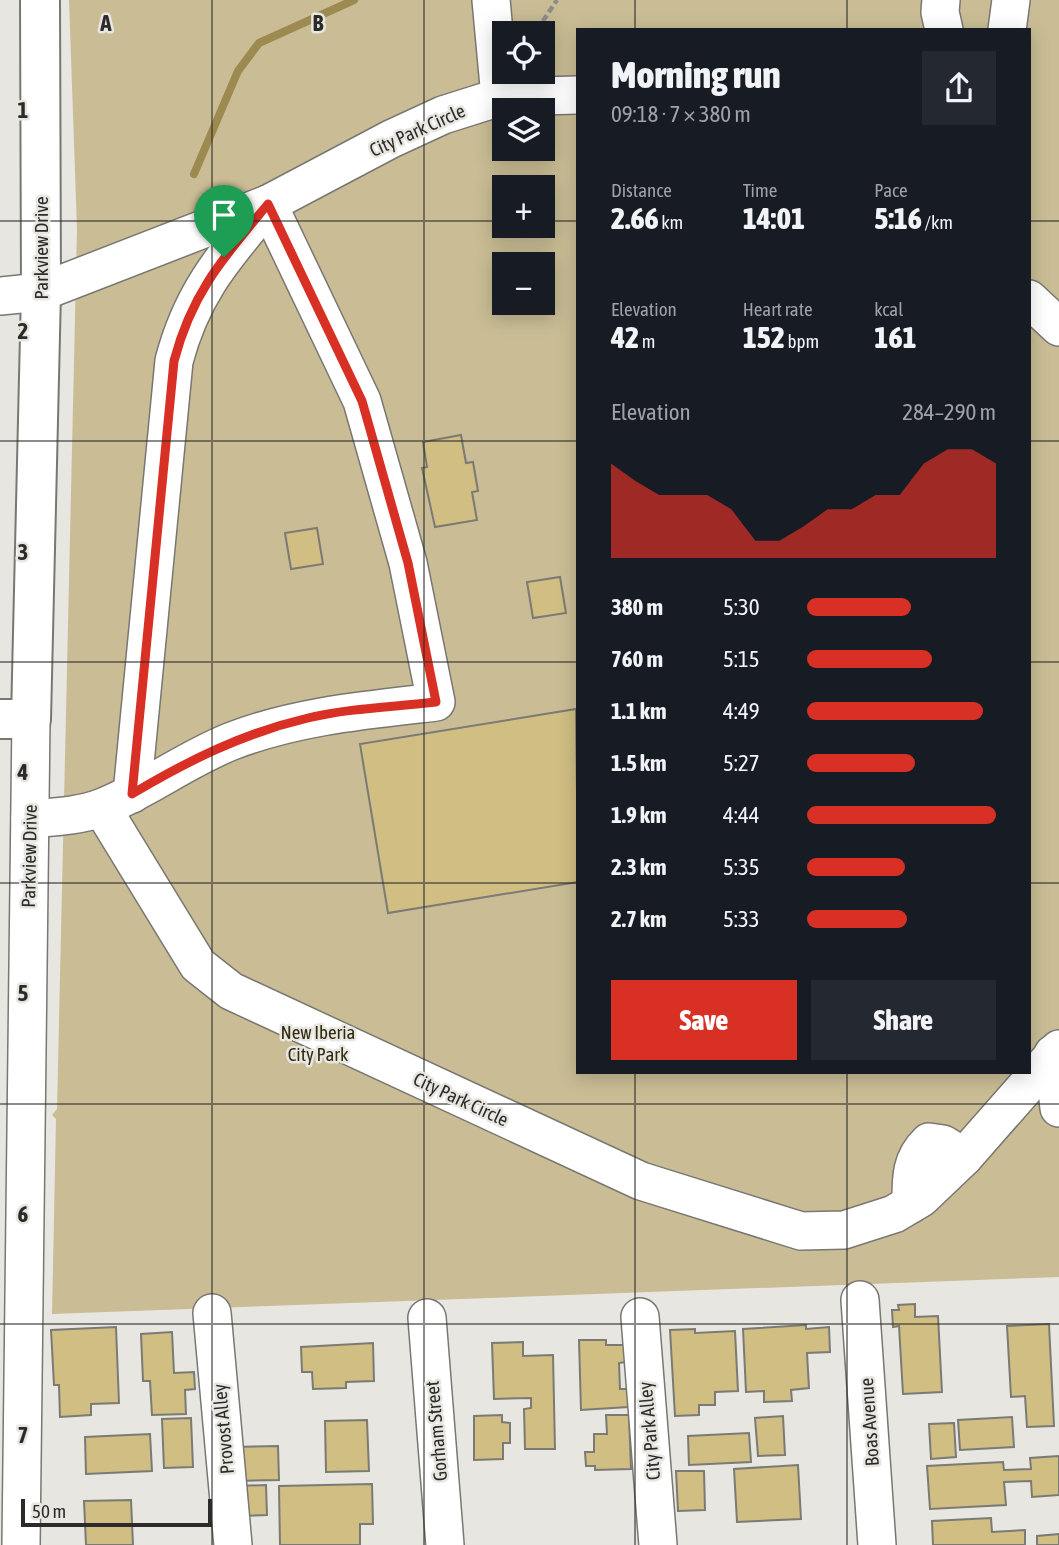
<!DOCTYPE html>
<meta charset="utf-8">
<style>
:root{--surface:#171b24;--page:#242831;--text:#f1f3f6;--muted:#9ea1a6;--accent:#d93025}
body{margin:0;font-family:"Asap Condensed",sans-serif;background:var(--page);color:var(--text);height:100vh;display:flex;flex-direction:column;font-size:26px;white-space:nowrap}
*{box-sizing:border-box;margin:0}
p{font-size:23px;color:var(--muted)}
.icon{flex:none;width:38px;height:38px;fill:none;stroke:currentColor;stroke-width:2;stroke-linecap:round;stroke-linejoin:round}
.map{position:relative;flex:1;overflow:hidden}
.details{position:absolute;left:576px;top:28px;width:455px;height:1046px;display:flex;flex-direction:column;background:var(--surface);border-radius:0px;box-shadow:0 4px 18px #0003}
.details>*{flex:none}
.buttons{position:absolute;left:492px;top:21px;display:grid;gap:14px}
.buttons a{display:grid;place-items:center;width:63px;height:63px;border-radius:0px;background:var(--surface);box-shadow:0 4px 18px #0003;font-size:35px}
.scale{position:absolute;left:21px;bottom:18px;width:191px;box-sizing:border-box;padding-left:7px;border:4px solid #2c2b29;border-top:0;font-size:19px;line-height:24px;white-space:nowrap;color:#2c2b29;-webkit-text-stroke:5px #e7e6e1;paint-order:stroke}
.pin{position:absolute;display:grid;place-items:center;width:60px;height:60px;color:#fff;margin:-72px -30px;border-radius:50% 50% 50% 0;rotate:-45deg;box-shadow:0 0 7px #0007}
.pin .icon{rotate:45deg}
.round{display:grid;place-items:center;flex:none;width:74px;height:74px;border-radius:0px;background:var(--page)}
.head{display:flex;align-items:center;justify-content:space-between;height:119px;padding:0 35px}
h1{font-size:38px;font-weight:800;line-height:52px}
.figures{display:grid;grid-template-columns:repeat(3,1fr);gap:10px;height:119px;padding:7px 35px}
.figures div{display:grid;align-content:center}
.figures b{font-size:30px;font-weight:800}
.figures small{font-size:19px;font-weight:400}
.figures p{font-size:19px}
.chart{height:196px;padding:14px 35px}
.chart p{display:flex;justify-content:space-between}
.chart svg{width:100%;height:126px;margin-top:7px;fill:var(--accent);opacity:.7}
.primary-button{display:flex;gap:14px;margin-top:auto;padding:14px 35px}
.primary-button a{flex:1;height:80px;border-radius:0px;background:var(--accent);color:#fff;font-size:28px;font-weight:800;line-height:80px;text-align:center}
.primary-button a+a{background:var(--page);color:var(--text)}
ul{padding:0 35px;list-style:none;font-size:23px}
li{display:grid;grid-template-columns:112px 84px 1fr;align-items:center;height:52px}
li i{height:18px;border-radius:9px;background:var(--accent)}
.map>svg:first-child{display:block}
</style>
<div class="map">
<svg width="1059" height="1545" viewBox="0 0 1059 1545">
<rect width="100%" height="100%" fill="#e7e6e1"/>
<path fill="#cabd95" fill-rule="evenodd" d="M69 0H1059V1277L52 1314 56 1119 52 1115 57 1109 77 229ZM578 30H1029V1073H578ZM504 33H542V72H504ZM504 110H542V149H504ZM504 187H542V226H504ZM504 264H542V303H504Z"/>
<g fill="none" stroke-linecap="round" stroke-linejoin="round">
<path stroke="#9c8a51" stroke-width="8" d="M194 174 238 71 259 43 354 0"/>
</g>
<g fill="#d0be83" stroke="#7b7a75" stroke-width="2">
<path d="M461 435 466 463 473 462 478 491 472 492 477 520 435 527 422 468 427 467 423 442Z"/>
<path d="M317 528 323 564 291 569 285 533Z"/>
<path d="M560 577 566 613 533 618 527 582Z"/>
<path d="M576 709 578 882 388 913 360 744Z"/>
<path d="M915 1304V1317L938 1316 942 1392 903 1394 899 1326 893 1327 892 1310H899L898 1305Z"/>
<path d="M1049 1324 1054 1426 1027 1427 1025 1396 1011 1397 1007 1326Z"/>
<path d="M806 1325V1329L829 1327 830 1352 807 1353 809 1388 791 1390 792 1401 764 1402V1391L746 1392 743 1329Z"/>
<path d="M116 1327 119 1403 91 1404V1415L60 1417 59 1385H54L51 1330Z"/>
<path d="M695 1329V1333L735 1331 738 1391 715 1392V1405H699V1415L675 1416 670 1330Z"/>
<path d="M172 1332 174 1373 194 1372 195 1389 185 1390 186 1414 152 1415 150 1381H143L141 1334Z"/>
<path d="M579 1340H606V1345H626V1362L619 1363 620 1389H628V1407L581 1410Z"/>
<path d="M523 1342V1356L553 1355 555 1449H525L524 1409 531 1408V1398L494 1399 492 1343Z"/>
<path d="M373 1343 374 1381 346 1382V1388L313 1389 312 1372H302L301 1347Z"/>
<path d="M502 1415V1422L510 1423V1443H503V1459L474 1460V1416Z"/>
<path d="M606 1415H629L631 1469 595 1470V1466H586L585 1452H594V1434H607Z"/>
<path d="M783 1416 785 1455 758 1456 755 1418Z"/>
<path d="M1012 1417 1014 1447 960 1450 958 1420Z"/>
<path d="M191 1418 193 1467 164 1468 162 1419Z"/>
<path d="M367 1420 369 1471 326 1472 325 1421Z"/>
<path d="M954 1423 956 1457 931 1459 929 1424Z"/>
<path d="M749 1433 751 1462 689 1465 688 1436Z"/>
<path d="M150 1434 152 1471 86 1474 85 1437Z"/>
<path d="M278 1446 279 1480 235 1481 234 1447Z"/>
<path d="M1059 1456V1495L1032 1497 1031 1481 1004 1482 1006 1505 930 1509 927 1466 1003 1462 1004 1470 1031 1469 1030 1458Z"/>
<path d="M798 1465 801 1519 737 1522 734 1469Z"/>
<path d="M676 1471H704L705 1510 678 1511Z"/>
<path d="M372 1484 373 1524H360V1545H280L279 1486Z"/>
<path d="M266 1485 267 1515 238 1516V1486Z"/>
<path d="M131 1500 133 1545H86L84 1501Z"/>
<path d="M991 1518 992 1532 1025 1530V1545H933L932 1521Z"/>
<path d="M1059 1534V1545H1037V1536Z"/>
</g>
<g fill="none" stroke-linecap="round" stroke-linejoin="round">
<g stroke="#787772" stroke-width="40">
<g id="minor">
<path d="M491 0 500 97"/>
<path d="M941 0 940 12 944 30"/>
<path d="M1007 30 1011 0"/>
<path d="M0 296 41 292 268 204 391 139 443 115 500 97 578 95"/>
<path d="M1029 299 1059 327"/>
<path d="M132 794 174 361C192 292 224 257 268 204"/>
<path d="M102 808 198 965 231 991 641 1181 801 1231 844 1230 894 1214 921 1198 964 1157 1059 1049"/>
<path d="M30 819C54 817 80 816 103 807 148 789 186 759 232 741 297 716 366 710 436 702L408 563 362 401 268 204"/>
<path d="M1053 1054 1059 1108"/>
<path d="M911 1204C911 1179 910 1160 929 1142L943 1144 964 1157"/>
<path d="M860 1300 877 1545"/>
<path d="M212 1313 233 1545"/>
<path d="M640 1317 658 1545"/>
<path d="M427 1318 445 1545"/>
<path d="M21 1545 31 719"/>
</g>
</g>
<g stroke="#787772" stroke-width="42">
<path id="major" d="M0 719H31L41 292 40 0"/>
</g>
<path stroke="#8e8d89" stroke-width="4.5" stroke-dasharray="7 3.5" stroke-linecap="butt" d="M526 33 541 24 557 0"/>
<use href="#minor" stroke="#fff" stroke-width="37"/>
<use href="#major" stroke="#fff" stroke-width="38"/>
</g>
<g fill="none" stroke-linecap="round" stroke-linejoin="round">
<g stroke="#fff" stroke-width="14">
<path id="route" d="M268 204 362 401 408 563 436 702C394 707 349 708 308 718 244 733 189 760 132 794L174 361C192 292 224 257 268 204Z"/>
</g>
<use href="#route" stroke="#d93025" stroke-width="9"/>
</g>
<path fill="none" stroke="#2c2b29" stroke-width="2" stroke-opacity="0.55" d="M212 0V1545M424 0V1545M635 0V30M847 0V30M0 221H504M542 221H578M1029 221H1059M0 441H578M1029 441H1059M0 662H578M1029 662H1059M0 883H578M1029 883H1059M635 1073V1545M847 1073V1545M0 1104H1059M0 1324H1059"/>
<g text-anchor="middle" stroke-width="5" stroke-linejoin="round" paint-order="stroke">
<g font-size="19" fill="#2c2b29" stroke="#e7e6e1">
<text transform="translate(417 130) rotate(-24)" y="7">City Park Circle</text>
<text transform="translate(41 248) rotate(-90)" y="7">Parkview Drive</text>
<text transform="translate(29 856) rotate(-89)" y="7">Parkview Drive</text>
<text transform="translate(461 1099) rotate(25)" y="7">City Park Circle</text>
<text transform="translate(869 1422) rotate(-94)" y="7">Boas Avenue</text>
<text transform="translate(223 1429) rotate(-95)" y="7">Provost Alley</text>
<text transform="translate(436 1431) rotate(-95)" y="7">Gorham Street</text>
<text transform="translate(649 1431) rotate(-95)" y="7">City Park Alley</text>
</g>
<g font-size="19" fill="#322a0f" stroke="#e7e6e1">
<text x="318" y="1039">New Iberia<tspan x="318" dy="22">City Park</tspan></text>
</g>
</g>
<g font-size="23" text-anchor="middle" font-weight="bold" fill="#2c2b29" stroke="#e7e6e1" stroke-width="5" stroke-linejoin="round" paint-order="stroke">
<text x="106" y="31">A</text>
<text x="318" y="31">B</text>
<text x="23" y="118">1</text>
<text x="23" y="339">2</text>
<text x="23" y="560">3</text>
<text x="23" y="780">4</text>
<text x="23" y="1001">5</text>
<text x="23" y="1222">6</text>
<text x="23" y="1443">7</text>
</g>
</svg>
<div class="buttons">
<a><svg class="icon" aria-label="locate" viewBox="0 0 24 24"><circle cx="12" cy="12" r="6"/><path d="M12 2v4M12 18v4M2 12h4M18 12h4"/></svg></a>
<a><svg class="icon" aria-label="layers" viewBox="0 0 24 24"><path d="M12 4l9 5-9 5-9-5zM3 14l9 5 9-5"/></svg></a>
<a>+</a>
<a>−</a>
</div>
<div class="scale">50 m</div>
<div class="pin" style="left:224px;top:257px;background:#1e9e55"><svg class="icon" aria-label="arrive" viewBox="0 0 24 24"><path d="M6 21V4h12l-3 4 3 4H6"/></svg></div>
<section class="details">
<div class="head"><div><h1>Morning run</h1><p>09:18 · 7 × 380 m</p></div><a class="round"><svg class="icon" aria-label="share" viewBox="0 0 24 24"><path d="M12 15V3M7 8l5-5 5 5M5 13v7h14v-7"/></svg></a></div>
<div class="figures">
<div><p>Distance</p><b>2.66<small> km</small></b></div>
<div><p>Time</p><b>14:01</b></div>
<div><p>Pace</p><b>5:16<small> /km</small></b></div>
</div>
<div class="figures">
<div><p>Elevation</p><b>42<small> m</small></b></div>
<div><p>Heart rate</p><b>152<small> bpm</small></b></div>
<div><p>kcal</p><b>161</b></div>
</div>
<div class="chart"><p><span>Elevation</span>284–290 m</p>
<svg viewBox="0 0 160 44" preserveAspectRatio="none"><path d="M0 44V11L10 17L20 22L30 22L40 22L50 27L60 38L70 38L80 33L90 27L100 27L110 22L120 22L130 11L140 6L150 6L160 11V44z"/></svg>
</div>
<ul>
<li><b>380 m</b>5:30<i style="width:55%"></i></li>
<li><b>760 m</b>5:15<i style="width:66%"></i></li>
<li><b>1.1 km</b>4:49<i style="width:93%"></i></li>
<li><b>1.5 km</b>5:27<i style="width:57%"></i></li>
<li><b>1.9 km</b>4:44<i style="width:100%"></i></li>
<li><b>2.3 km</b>5:35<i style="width:52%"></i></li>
<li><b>2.7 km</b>5:33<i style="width:53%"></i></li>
</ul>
<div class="primary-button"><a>Save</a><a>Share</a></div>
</section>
</div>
